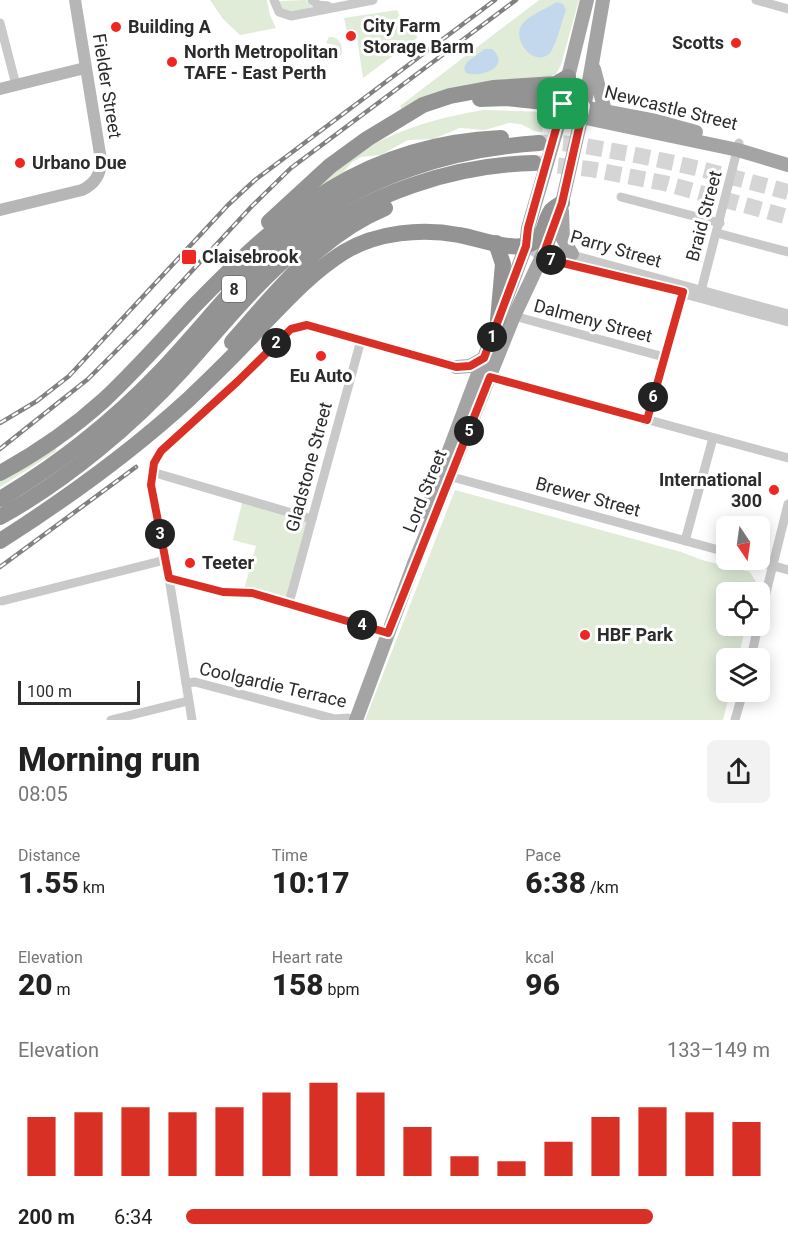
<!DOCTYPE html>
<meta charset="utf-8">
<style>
:root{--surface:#fff;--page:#f2f2f2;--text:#222;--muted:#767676;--accent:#d93025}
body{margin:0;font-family:Roboto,sans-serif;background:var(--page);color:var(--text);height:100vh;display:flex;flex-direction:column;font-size:22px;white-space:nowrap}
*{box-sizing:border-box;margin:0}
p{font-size:20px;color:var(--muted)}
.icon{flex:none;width:33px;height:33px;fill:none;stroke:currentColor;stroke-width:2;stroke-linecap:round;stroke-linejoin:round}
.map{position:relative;height:720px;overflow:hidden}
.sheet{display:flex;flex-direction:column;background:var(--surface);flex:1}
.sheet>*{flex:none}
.needle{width:39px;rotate:167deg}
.buttons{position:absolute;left:716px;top:516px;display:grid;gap:12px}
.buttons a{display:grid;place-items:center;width:54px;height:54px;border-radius:9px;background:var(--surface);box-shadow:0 3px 15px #0003;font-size:30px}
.scale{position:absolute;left:18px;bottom:15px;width:122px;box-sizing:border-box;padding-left:6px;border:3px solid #2c2c2c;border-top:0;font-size:16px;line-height:21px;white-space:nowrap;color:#2c2c2c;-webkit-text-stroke:4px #fff;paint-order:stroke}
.pin{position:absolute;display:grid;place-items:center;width:51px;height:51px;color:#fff;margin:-26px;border-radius:12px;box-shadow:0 3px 9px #0006}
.km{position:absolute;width:30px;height:30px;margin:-15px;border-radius:50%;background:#222;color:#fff;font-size:16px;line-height:30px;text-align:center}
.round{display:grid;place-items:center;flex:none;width:63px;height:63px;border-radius:9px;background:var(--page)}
.summary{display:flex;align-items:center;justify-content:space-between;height:102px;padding:0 18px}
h1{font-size:33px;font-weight:800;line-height:45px}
.metrics{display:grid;grid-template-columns:repeat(3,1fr);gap:9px;height:102px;padding:6px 18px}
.metrics div{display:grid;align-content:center}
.metrics b{font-size:30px;font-weight:800}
.metrics small{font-size:16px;font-weight:400}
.metrics p{font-size:16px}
.chart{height:168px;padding:12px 18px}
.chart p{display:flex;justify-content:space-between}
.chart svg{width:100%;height:108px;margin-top:6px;stroke:var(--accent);stroke-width:6}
ul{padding:0 18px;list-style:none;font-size:20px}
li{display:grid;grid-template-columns:96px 72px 1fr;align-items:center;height:45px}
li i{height:15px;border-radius:8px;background:var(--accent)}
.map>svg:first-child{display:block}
</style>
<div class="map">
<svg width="788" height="720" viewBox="0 0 788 720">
<rect width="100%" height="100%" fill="#fff"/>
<g fill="#e0ebd8">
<path d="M210 0H267L270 15 276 28 240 35 223 19Z"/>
<path d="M306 0 312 7 291 12 283 10 279 1Z"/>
<path d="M539 0H579L561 65 556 74 545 78 403 111 400 106Z"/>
<path d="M397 10 404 27 414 22 417 38 363 78 356 31 347 32 344 18Z"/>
<path d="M329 37C340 36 344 47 341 56H335V45L326 43Z"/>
<path d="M484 110 547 112 542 132 534 131 521 124 509 123 485 130 460 128 433 139 408 140 381 155 361 157 351 163 343 173 315 190C325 181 335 170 346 162 386 132 435 118 484 110Z"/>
<path d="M55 448 57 449 55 452 0 487V481Z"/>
<path d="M455 490 681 552 702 560 750 572 756 582 753 592H726V626H746L738 658H726V692H730L723 720H365Z"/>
<path d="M243 499 312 519 289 603 243 593 256 546 233 540Z"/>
</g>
<g fill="#c3d8ec">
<path d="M557 2 563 4 566 10C562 20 556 47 549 54 533 67 513 40 521 26 528 15 546 9 557 2Z"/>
<path d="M485 49H492C512 67 481 78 466 73L464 68 467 62Z"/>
</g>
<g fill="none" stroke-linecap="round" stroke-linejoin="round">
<g stroke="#d5d5d5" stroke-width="16" stroke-dasharray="16 8" stroke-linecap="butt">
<path d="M539 143C563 141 589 147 613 151 672 161 730 176 788 192"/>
<path d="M534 163 590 169 664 183 788 217"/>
</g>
<g stroke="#c9c9c9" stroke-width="9">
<path d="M274 0 279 12 291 16 373 0"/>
<path d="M312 0 318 5 328 6"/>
<path d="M756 0 788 9"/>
<path d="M0 23 16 85"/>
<path d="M621 197 720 223"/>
<path d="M717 233 788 252"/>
<path d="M526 246 542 258 622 277 788 322"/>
<path d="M543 247 788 314"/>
<path d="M700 295 739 143"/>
<path d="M514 316 664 357"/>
<path d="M484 375 788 458"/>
<path d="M647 420 683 293"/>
<path d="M152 472 312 519"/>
<path d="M445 475 726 552"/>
<path d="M685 541 713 438"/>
<path d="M753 560 788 570"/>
<path d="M169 578 223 592 252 593 388 632"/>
<path d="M2 601 165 560"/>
<path d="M289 603 361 340"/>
<path d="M759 621 788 504"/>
<path d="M751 658 758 626"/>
<path d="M186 683 195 682 335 719 348 718 353 720"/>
<path d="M111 720 188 701"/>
<path d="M192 720 169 578 151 485 154 463 161 451 237 382 291 329 307 325 459 368"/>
<path d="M735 720 743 692"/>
</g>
<g stroke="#b6b6b6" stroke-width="12">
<path d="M0 89 85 68"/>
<path d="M0 210 82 190C95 184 101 174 101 160L75 0"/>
</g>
<g stroke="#a4a4a4" stroke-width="14">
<path d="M594 69 605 111"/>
<path d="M563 104 581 117 738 150 788 165"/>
<path d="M577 106 656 121 696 132"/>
<path d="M562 211 563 239 572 254"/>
<path d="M456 367 470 366 484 358"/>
<path d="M426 512 526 246 528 228 559 122 568 77 587 0"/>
<path d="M356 720 415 561 514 316 546 248 562 203 587 93 603 0"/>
</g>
<g stroke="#939393" stroke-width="16">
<path d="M480 99 507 98 563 104"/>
<path d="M269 222 330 166 367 139 423 105 450 96 493 88 556 84 568 77"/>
<path d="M496 243 503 264 498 320"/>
<path d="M232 342C277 291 320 235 385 208"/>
<path d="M0 473C37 453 73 428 104 400 136 370 165 337 195 305 286 212 364 144 501 138"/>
<path d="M0 499C59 464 113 421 160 372 205 325 243 272 295 231 365 176 451 149 539 143"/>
<path d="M0 517C67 480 132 425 183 369 222 326 259 278 306 242 369 193 454 165 534 163"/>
<path d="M0 541C66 499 131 452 189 399 211 378 233 357 253 335 282 305 309 274 344 252 377 232 422 228 459 235 478 238 512 252 530 244 546 237 543 223 551 211 553 208 559 205 562 203"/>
</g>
<g stroke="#818181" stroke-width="4.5">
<g id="rail">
<path d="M0 423 37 401 69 376 228 205 255 180 495 0"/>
<path d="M0 449 88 379 139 328 252 206 291 168 516 0"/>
<path d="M0 567 136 467"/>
</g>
</g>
<use href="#rail" stroke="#fff" stroke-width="2" stroke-dasharray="7" stroke-linecap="butt"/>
</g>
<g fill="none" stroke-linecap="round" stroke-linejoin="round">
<g stroke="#fff" stroke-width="12">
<path id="route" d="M563 104 584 106 562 203 542 258 683 292 647 420 490 377 388 633 252 593 223 592 169 578 151 485 154 463 161 451 237 382 291 329 307 325 456 367 470 366 484 358 526 246 528 228Z"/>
</g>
<use href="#route" stroke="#d93025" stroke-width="8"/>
</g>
<g fill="#ee2723" stroke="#fff" stroke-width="2">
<circle cx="116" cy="27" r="6"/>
<circle cx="351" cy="36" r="6"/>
<circle cx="736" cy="43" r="6"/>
<circle cx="172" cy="62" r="6"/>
<circle cx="20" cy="163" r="6"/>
<rect x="181" y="249" width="16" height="16" rx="3"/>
<circle cx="321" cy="356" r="6"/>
<circle cx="774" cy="490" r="6"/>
<circle cx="190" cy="563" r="6"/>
<circle cx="585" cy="635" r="6"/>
</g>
<g text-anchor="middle" stroke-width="6" stroke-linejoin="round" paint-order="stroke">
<rect fill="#fff" stroke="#6b6b6b" stroke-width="1.5" x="222" y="276" width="24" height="26" rx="4.5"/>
<g font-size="16" font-weight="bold" fill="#2c2c2c">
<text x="234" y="295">8</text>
</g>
<g font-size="18" font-weight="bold" fill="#2c2c2c" stroke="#fff" text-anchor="start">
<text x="363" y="32">City Farm<tspan x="363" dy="21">Storage Barm</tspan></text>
<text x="128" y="33">Building A</text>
<text x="724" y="49" text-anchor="end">Scotts</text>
<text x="184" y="58">North Metropolitan<tspan x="184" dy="21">TAFE - East Perth</tspan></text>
<text x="32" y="169">Urbano Due</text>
<text x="202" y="263">Claisebrook</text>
<text x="321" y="382" text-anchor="middle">Eu Auto</text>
<text x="762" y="486" text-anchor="end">International<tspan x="762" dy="21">300</tspan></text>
<text x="202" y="569">Teeter</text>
<text x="597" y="641">HBF Park</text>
</g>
<g font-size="18" fill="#2c2c2c" stroke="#fff">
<text transform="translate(107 86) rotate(81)" y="6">Fielder Street</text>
<text transform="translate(671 108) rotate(14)" y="6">Newcastle Street</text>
<text transform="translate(704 216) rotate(-75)" y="6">Braid Street</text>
<text transform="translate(616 249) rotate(16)" y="6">Parry Street</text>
<text transform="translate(593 321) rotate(15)" y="6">Dalmeny Street</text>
<text transform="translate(309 467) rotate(-75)" y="6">Gladstone Street</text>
<text transform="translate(425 491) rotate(-68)" y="6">Lord Street</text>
<text transform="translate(588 497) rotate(15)" y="6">Brewer Street</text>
<text transform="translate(273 685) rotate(13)" y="6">Coolgardie Terrace</text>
</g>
</g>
</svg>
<div class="buttons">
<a><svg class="needle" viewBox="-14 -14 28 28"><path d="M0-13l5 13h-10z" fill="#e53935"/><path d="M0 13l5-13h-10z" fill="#767676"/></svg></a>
<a><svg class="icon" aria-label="locate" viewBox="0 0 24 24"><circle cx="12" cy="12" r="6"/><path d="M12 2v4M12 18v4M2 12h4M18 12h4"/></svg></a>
<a><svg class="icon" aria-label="layers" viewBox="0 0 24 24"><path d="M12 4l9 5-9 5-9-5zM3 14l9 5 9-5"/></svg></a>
</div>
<div class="scale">100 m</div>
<div class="pin" style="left:563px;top:104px;background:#1e9e55"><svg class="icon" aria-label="arrive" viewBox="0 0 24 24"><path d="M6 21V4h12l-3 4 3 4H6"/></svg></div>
<b class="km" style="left:492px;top:337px">1</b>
<b class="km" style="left:276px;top:343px">2</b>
<b class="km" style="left:160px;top:534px">3</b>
<b class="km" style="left:362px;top:625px">4</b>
<b class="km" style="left:469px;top:431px">5</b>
<b class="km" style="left:653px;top:397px">6</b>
<b class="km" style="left:551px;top:260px">7</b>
</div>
<section class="sheet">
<div class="summary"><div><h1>Morning run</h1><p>08:05</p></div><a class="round"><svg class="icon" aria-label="share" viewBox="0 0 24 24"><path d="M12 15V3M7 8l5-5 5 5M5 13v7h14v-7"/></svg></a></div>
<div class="metrics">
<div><p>Distance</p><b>1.55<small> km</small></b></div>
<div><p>Time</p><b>10:17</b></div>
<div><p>Pace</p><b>6:38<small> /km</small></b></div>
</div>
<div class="metrics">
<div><p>Elevation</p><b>20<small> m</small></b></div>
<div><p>Heart rate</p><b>158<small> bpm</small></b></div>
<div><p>kcal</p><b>96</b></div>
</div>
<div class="chart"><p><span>Elevation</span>133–149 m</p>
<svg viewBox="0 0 160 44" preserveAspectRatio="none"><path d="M5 44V20M15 44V18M25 44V16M35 44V18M45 44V16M55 44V10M65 44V6M75 44V10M85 44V24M95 44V36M105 44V38M115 44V30M125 44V20M135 44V16M145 44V18M155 44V22"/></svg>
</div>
<ul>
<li><b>200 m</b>6:34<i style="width:80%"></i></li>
</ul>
</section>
